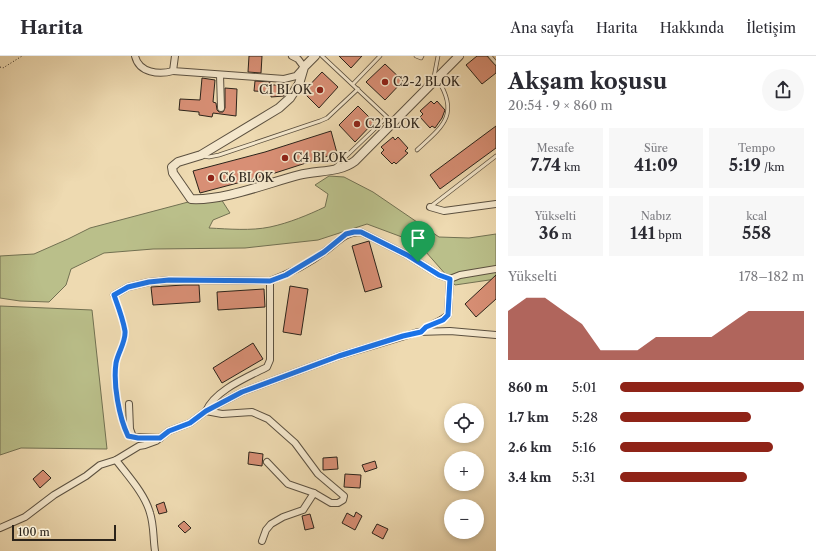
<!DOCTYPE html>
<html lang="tr">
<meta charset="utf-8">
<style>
:root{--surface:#fff;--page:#f7f7f7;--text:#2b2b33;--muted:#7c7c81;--line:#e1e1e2;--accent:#8f2418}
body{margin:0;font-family:"Libre Caslon Text",serif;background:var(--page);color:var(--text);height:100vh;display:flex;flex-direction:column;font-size:15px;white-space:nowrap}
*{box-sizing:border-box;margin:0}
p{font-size:13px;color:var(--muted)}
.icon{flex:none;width:22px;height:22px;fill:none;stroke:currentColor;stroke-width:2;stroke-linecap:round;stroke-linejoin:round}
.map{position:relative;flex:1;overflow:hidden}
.panel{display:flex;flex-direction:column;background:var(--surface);width:320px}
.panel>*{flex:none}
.buttons{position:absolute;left:444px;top:347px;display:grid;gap:8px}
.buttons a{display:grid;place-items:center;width:40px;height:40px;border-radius:50%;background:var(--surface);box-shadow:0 2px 6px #0003;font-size:20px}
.scale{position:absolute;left:12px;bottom:10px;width:104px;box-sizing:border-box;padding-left:4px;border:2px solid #2b231a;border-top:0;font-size:11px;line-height:14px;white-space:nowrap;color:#2b231a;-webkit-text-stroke:3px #f4e7cc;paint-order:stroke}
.pin{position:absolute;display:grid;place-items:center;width:34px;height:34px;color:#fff;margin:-41px -17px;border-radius:50% 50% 50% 0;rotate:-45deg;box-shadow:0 0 4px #0007}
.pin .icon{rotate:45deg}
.round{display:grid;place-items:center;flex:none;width:42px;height:42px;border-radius:21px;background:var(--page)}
.head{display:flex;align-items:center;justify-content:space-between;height:68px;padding:0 12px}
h1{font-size:22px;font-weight:700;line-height:30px}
.figures{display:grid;grid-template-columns:repeat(3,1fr);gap:6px;height:68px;padding:4px 12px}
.figures div{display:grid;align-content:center;border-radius:0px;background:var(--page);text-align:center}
.figures b{font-size:17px;font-weight:700}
.figures small{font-size:11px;font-weight:400}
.figures p{font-size:11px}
.chart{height:112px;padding:8px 12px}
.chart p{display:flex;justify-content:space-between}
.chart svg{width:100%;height:72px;margin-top:4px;fill:var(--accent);opacity:.7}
ul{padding:0 12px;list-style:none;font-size:13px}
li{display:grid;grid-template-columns:64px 48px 1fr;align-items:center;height:30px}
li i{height:10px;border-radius:5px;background:var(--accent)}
header{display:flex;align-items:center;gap:24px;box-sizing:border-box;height:56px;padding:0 20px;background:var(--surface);border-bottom:1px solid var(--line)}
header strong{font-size:19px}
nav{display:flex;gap:22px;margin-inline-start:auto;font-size:14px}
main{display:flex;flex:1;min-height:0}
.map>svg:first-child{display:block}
</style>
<header>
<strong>Harita</strong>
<nav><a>Ana sayfa</a><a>Harita</a><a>Hakkında</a><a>İletişim</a></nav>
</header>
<main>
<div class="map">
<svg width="496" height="495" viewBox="0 0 496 495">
<rect width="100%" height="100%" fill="#eedab1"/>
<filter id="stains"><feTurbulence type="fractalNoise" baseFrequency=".005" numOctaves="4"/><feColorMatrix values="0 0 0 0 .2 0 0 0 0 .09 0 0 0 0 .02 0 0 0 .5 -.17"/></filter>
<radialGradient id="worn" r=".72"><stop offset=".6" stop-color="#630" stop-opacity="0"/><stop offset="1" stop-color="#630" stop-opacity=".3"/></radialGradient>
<g fill="#babf8a" stroke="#727152">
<path d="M329 120 344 121 373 136 439 181 469 182 496 178V223L455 229 418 187 367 168 318 184 245 192 153 193 104 197 71 213 66 229 49 246 20 245 0 242V200L34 198 68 183 90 172 192 145 221 143 230 157 213 164 209 172C229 173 251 175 270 171 289 167 308 159 325 151L328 138 315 129Z"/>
<path d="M0 250 92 254 107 393 21 392 0 399Z"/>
</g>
<g fill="#d88f75" stroke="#2b231a">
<path d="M249 0H262L261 17 248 16Z"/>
<path d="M339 0H362L351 12Z"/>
<path d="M477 0H487L496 10V17L482 28 466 9Z"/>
<path d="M385 8 403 25 385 44 366 26Z"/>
<path d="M322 16 338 31 319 52 303 36Z"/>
<path d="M202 22 215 24 213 46 216 47 217 54 219 56H223L225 52V32L237 33 236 60 213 57 212 61 199 59V56L179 54 180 43 200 44Z"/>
<path d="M255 25 270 26V29H284V40L271 41V36L254 35Z"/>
<path d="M431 45 434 48 437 45 445 54 442 62 435 72 432 70 430 72 420 61 423 58 420 55Z"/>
<path d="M358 50 374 66 355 86 339 69Z"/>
<path d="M496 70V92L440 133 430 119Z"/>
<path d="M331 75 337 97 275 117 200 137 193 115 265 96Z"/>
<path d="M393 81 395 84 398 81 408 92 405 95 408 97 396 108 394 106 392 108 381 97 384 94 381 91Z"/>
<path d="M369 185 382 231 365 236 352 190Z"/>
<path d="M496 219V243L476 261 465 248Z"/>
<path d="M184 229H199L200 246 153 249 151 231Z"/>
<path d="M290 230 308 233 301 279 283 276Z"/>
<path d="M264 233 265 251 218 254 217 236Z"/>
<path d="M253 287 263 303 222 327 213 312Z"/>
<path d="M249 396 263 398 262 410 248 408Z"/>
<path d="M337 401 338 413 323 414V402Z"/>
<path d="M375 405 377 412 365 416 362 409Z"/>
<path d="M43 414 51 422 40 432 33 423Z"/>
<path d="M345 418 361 419 360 432 344 431Z"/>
<path d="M164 446 167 456 159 458 156 449Z"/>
<path d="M356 456 362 460 355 474 342 467 347 457 354 461Z"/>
<path d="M310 458 314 472 305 474 302 460Z"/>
<path d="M184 465 191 472 185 477 178 470Z"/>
<path d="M377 468 388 473 383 483 372 477Z"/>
</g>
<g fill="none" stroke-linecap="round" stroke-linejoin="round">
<g stroke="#5c5140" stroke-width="4.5">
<g id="service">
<path d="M322 0 387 61 335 111"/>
<path d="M416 0 421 2 422 0"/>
<path d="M490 0 496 7"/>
<path d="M434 21 438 0"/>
<path d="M353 28 380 0"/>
<path d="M417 94C442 71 460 59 438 24"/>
<path d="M203 100 209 101 219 99 320 65 327 62 358 33"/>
<path d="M430 151 496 100"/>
</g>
</g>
<g stroke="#5c5140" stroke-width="8">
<g id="minor">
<path d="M135 0C139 17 159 19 173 15"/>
<path d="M175 0 173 15 284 23 296 20 304 11 298 3 292 0"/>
<path d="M220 19 221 52"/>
<path d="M430 151 444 155 496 148"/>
<path d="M450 223 460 219 496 213"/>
<path d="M270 225C288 218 308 208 324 196 337 187 344 176 361 176L407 199 439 219 450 223"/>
<path d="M114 239 128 231 149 226 169 224 270 225V304L267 311C248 321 215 334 206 355L222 358 252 356 268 363 295 387 318 418 344 440 343 444 338 447H331L314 437 288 428 267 406"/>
<path d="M421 276C429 268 439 267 448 259L450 223"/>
<path d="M129 348 130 373 133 381 160 382"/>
<path d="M116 404C128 420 145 438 150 457 154 469 153 482 155 495"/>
<path d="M0 472 25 461 54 439 86 420 100 409 116 404 139 390 145 389 156 385 169 375 190 367 206 355 242 336 339 300 418 276 450 275 496 279"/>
<path d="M262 485 266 474 271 468 283 461 303 454 314 437"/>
</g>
</g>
<g stroke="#5c5140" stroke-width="10">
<path id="tertiary" d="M315 0 304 11 299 28 290 42 279 52 201 99 178 106 172 111 173 117 191 143C223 145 268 127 299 119 318 114 339 117 355 105L459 0"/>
</g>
<g stroke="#2b231a" stroke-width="1" stroke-dasharray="1 2" stroke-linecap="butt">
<path d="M0 11 3 12 22 0"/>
<path d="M116 246 125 275 124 285 117 306 115 319 123 365"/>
</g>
<use href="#service" stroke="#f4e7cc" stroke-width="3"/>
<use href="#minor" stroke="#f4e7cc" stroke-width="6"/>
<use href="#tertiary" stroke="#f4e7cc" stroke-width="8"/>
</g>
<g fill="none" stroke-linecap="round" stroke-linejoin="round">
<g stroke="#fff" stroke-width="8">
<path id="route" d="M354 176H361L407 199 439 219 450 223 448 259 443 264 426 271 421 276 403 280 339 300 242 336 206 355 190 367 169 375 160 382H138L128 380C119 361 113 328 116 307 118 296 126 286 125 275 123 263 118 250 114 239L128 231 149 226 169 224 270 225 286 219 324 196 346 178Z"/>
</g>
<use href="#route" stroke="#1a73e8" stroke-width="5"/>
</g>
<g fill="#8f2418" stroke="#f4e7cc" stroke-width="1.5">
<circle cx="385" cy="26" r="4"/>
<circle cx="320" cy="34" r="4"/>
<circle cx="357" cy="68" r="4"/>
<circle cx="285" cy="102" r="4"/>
<circle cx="211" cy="122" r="4"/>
</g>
<g text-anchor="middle" stroke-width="3.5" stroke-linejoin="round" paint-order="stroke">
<g font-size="12" fill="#2b231a" stroke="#f4e7cc" text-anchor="start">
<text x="393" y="30">C2-2 BLOK</text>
<text x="312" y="38" text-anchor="end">C1 BLOK</text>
<text x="365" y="72">C2 BLOK</text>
<text x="293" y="106">C4 BLOK</text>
<text x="219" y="126">C6 BLOK</text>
</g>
</g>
<rect width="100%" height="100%" filter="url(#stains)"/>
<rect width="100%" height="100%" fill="url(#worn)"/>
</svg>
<div class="buttons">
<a><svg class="icon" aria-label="locate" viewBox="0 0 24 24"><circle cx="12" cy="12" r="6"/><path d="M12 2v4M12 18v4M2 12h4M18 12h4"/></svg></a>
<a>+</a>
<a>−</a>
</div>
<div class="scale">100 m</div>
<div class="pin" style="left:418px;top:206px;background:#1e9e55"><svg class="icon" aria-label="arrive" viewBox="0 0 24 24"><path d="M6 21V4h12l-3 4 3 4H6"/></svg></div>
</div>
<section class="panel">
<div class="head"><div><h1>Akşam koşusu</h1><p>20:54 · 9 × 860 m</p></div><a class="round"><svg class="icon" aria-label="share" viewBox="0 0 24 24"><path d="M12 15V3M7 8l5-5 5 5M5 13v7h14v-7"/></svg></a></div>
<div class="figures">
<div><p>Mesafe</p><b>7.74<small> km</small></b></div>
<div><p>Süre</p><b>41:09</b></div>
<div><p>Tempo</p><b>5:19<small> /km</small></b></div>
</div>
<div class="figures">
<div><p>Yükselti</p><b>36<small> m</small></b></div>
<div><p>Nabız</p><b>141<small> bpm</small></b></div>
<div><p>kcal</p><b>558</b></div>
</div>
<div class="chart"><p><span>Yükselti</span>178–182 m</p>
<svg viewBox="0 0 160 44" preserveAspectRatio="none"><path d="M0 44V14L10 6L20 6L30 14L40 22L50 38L60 38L70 38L80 30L90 30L100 30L110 30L120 22L130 14L140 14L150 14L160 14V44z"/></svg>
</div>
<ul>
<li><b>860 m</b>5:01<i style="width:100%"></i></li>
<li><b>1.7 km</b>5:28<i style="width:71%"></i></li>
<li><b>2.6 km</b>5:16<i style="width:83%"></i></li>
<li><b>3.4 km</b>5:31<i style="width:69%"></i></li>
</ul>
</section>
</main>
